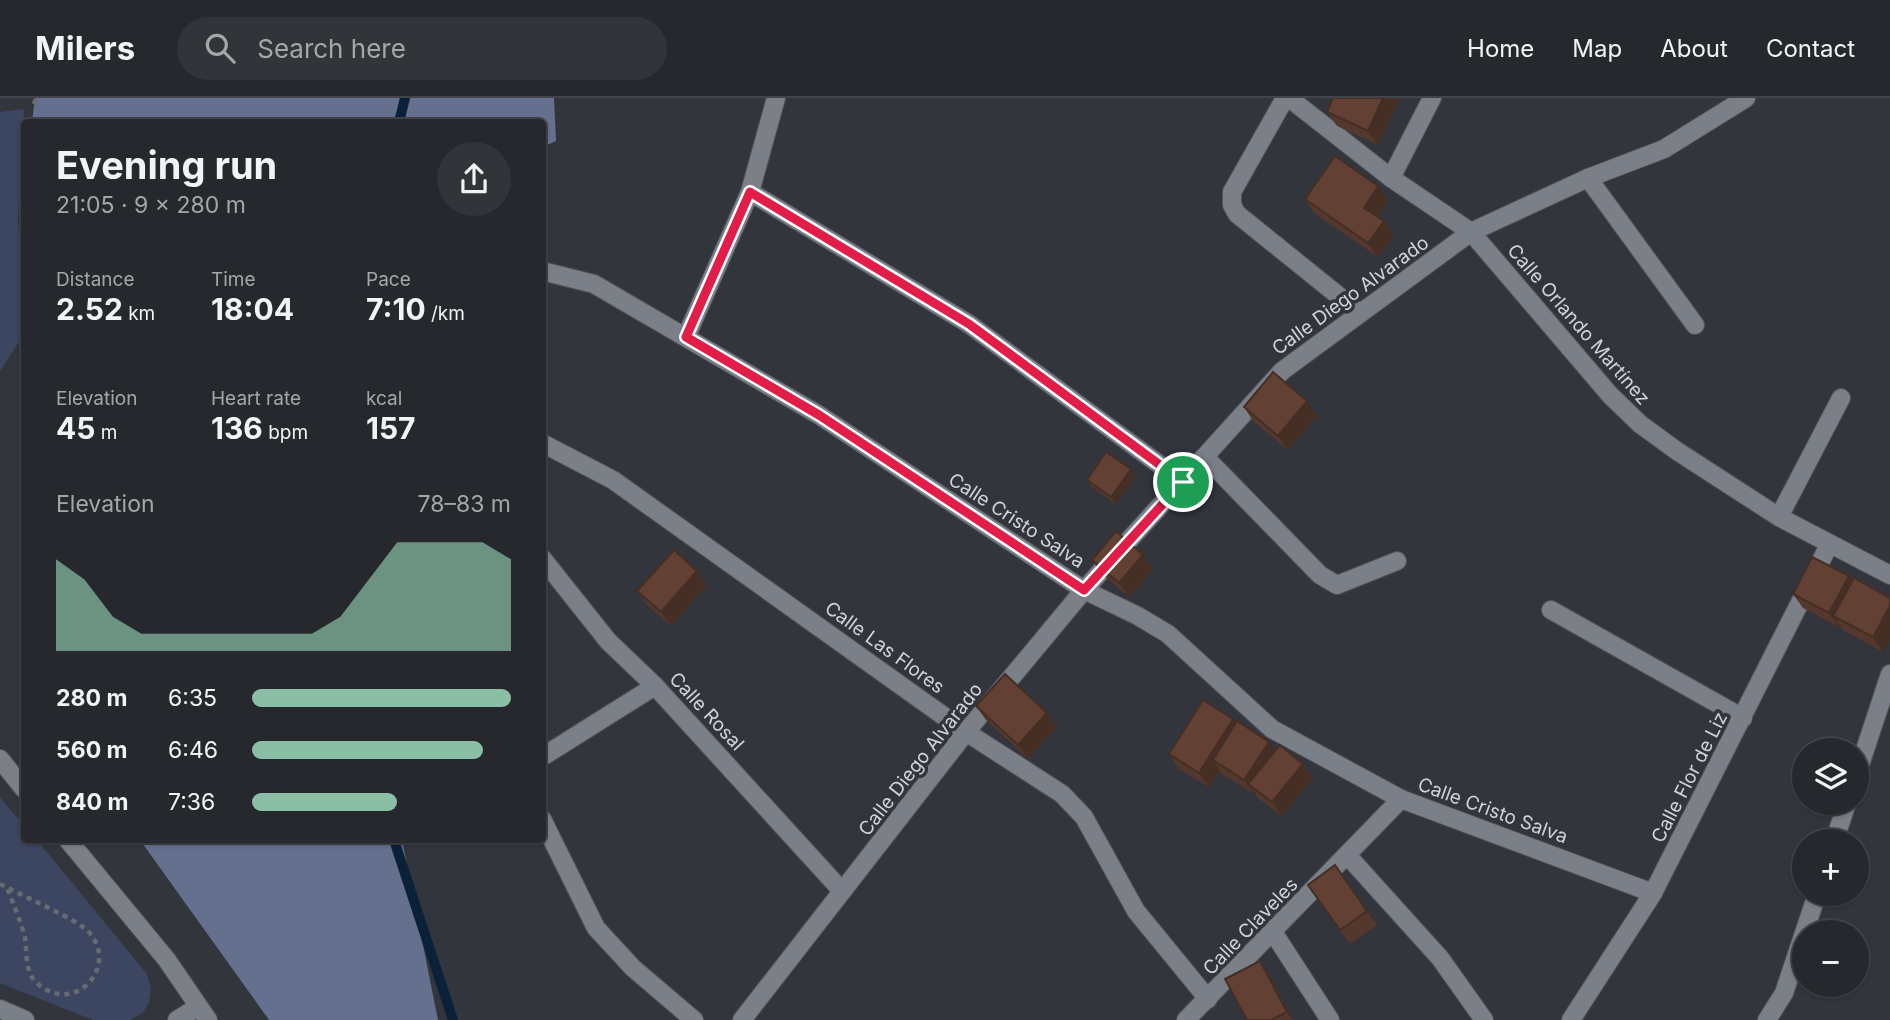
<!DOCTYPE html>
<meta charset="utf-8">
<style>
:root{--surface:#26282e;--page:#32343a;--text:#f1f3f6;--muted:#a4a6aa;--line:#42444a;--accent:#8abfa5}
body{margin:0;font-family:Inter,sans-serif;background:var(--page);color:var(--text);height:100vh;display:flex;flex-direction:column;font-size:26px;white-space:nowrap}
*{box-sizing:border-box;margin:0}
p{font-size:23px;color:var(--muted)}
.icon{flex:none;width:38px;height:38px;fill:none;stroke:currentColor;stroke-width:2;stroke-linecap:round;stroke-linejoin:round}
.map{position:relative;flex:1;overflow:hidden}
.sheet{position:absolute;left:21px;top:21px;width:525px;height:724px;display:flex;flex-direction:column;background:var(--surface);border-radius:7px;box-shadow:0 2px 5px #0004,0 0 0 2px var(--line)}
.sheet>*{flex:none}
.tools{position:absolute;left:1792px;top:640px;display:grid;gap:14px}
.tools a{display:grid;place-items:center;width:77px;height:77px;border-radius:50%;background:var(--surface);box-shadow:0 2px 5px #0004,0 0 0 2px var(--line);font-size:35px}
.pin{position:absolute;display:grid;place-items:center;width:60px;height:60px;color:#fff;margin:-30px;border:4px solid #fff;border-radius:50%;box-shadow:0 2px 7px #0007}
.round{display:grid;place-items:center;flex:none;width:74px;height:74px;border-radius:37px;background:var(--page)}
.headline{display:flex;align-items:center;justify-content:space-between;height:119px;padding:0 35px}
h1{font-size:38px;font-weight:700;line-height:52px}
.metrics{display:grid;grid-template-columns:repeat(3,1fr);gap:10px;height:119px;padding:7px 35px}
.metrics div{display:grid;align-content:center}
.metrics b{font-size:30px;font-weight:700}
.metrics small{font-size:19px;font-weight:400}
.metrics p{font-size:19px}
.chart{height:196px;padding:14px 35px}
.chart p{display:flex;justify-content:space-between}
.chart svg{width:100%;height:126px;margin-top:7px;fill:var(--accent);opacity:.7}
ul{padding:0 35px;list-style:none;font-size:23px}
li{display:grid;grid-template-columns:112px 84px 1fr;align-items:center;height:52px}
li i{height:18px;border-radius:9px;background:var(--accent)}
header{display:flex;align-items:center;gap:42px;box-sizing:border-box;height:98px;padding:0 35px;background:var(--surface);border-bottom:2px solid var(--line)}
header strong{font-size:33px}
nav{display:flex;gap:38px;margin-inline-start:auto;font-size:24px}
.search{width:490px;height:63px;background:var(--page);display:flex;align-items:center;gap:18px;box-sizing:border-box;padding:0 24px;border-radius:38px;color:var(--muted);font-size:26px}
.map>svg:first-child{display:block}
</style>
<header>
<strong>Milers</strong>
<div class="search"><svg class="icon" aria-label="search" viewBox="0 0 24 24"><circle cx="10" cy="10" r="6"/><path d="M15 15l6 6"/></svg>Search here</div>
<nav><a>Home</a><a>Map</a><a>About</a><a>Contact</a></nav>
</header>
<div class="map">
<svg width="1890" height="922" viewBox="0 0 1890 922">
<rect width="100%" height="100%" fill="#33353d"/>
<g fill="#3d4660">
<path d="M24 11 18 119 24 236 0 273V14Z"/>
<path d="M0 699 24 728V742H37L147 876 151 890 149 904 143 915 129 922H93L0 885Z"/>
</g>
<g fill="#656f8e">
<path d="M35 0H554L556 43 543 49 542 24H32Z"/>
<path d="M140 742H402L438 922H269Z"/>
</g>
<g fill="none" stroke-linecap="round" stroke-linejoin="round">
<g stroke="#0b2137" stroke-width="10">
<path d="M399 24 405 0"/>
<path d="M394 742 453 922"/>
</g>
<g stroke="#51545a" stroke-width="20">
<g id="street">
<path d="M1285 0 1232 94V107L1237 116 1360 215"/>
<path d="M1289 0 1391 80 1471 134 1610 297 1640 326 1677 353 1779 419 1890 477"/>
<path d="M1391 80 1432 0"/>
<path d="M1588 80 1695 227"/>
<path d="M750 94 969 226 1183 384"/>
<path d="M542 173 594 186 819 317 1084 492 1138 518 1168 536 1272 631 1401 701 1653 795"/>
<path d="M686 239 750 94 776 0"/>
<path d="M542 345 613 382 966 634 1062 696 1084 719 1136 813 1208 901"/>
<path d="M1205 359 1320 477 1337 487 1397 463"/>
<path d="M1779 419 1841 300"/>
<path d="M542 460 608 543 655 588 842 793"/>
<path d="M1551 512 1743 620"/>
<path d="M542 659 655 588"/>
<path d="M0 661 24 691"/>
<path d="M1857 676 1890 576"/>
<path d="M542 721 596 830 633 870 694 922"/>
<path d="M68 742 167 862 208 922"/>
<path d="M1834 744 1847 705"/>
<path d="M1347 757 1440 860 1484 922"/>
<path d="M1273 834 1330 922"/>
<path d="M0 911 25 922"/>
<path d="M177 922 198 909"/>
<path d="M742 922 966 634 1084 492 1282 273 1471 134 1588 80 1664 51 1746 0"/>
<path d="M1186 922 1401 701"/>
<path d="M1571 922 1653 795 1829 447"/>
<path d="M1767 922 1784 895 1817 796"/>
</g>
</g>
<g stroke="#696b72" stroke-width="4.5" stroke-dasharray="5 5" stroke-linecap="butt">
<path d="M34 6 36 0"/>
<path d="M0 786 7 789C24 799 76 821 88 833 122 869 71 922 34 882 25 871 27 853 25 840 21 823 13 806 7 789"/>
</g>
<use href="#street" stroke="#7b7f88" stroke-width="18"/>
</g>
<g fill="#54382d">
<path d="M1400 0 1378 47 1337 28 1327 14Z"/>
<path d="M1378 88 1388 102 1377 119 1384 123 1394 137 1378 159 1315 116 1305 101Z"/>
<path d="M1244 309 1317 317 1288 352 1253 323Z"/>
<path d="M1136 378 1116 406 1092 389 1087 382Z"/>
<path d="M1092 462 1153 471 1129 499 1102 476Z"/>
<path d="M697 473 707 487 671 528 647 507 637 493Z"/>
<path d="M1849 478 1883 554 1843 532 1840 528 1839 529 1803 510 1793 496Z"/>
<path d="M976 608 1057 629 1028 661 986 622Z"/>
<path d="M1236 625 1275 652 1303 666 1313 680 1282 718 1258 700 1255 695 1254 696 1222 676 1220 672 1209 689 1179 671 1169 656Z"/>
<path d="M1308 787 1367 813 1377 827 1350 846Z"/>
<path d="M1260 863 1269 877 1293 922H1247Z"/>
</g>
<g fill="#452e24">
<path d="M1383 0H1400L1378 47 1368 33Z"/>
<path d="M1378 88 1388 102 1374 124 1364 110Z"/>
<path d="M1384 123 1394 137 1378 159 1368 145Z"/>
<path d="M1307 303 1317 317 1288 352 1278 338Z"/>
<path d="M1131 371 1136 378 1116 406 1111 399Z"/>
<path d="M1143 457 1153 471 1129 499 1119 485Z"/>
<path d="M697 473 707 487 671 528 661 514Z"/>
<path d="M1849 478 1859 492 1833 518 1840 528 1839 529 1829 515Z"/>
<path d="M1890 508V541L1883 554 1873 539Z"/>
<path d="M1047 615 1057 629 1028 661 1018 647Z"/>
<path d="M1233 621 1243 635 1213 662 1220 672 1209 689 1199 675Z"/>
<path d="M1269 644 1279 658 1248 686 1255 695 1254 696 1244 682Z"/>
<path d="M1303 666 1313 680 1282 718 1272 704Z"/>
<path d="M1260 863 1269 877 1293 922 1287 914Z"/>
</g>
<g fill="#624134" stroke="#452e24" stroke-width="2">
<path d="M1333 0H1383L1368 33 1327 14Z"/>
<path d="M1335 58 1378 88 1364 110 1384 123 1368 145 1305 101Z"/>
<path d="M1273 274 1307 303 1278 338 1244 309Z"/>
<path d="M1106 354 1131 371 1111 399 1087 382Z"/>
<path d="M1116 433 1143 457 1119 485 1092 462Z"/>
<path d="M674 452 697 473 661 514 637 493Z"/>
<path d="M1812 459 1849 478 1829 515 1793 496Z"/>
<path d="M1854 480 1890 500V508L1873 539 1833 518Z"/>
<path d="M1005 576 1047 615 1018 647 976 608Z"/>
<path d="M1203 602 1233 621 1199 675 1169 656Z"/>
<path d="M1237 623 1269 644 1244 682 1213 662Z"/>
<path d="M1280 647 1303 666 1272 704 1248 686Z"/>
<path d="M1335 767 1367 813 1340 832 1308 787Z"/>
<path d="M1260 863 1287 914 1271 922H1247L1225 881Z"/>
</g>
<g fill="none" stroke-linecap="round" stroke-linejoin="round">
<g stroke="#fff" stroke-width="14">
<path id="route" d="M750 94 969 226 1183 384 1084 492 819 317 686 239Z"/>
</g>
<use href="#route" stroke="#e11d48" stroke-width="9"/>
</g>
<g text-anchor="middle" stroke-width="7" stroke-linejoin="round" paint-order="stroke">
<g font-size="19" fill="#d1d3d8" stroke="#33353d">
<text transform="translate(1350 197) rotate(-36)" y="7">Calle Diego Alvarado</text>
<text transform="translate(1579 226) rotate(49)" y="7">Calle Orlando Martínez</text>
<text transform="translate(1017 422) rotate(33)" y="7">Calle Cristo Salva</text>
<text transform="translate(885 549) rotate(36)" y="7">Calle Las Flores</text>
<text transform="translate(707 613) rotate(47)" y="7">Calle Rosal</text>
<text transform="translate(920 661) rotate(-52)" y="7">Calle Diego Alvarado</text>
<text transform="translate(1689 679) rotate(-63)" y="7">Calle Flor de Liz</text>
<text transform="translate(1493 712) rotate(20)" y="7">Calle Cristo Salva</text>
<text transform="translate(1250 828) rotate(-46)" y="7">Calle Claveles</text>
</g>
</g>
</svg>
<div class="tools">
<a><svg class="icon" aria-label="layers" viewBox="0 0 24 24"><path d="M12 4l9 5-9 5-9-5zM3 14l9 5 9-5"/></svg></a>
<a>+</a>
<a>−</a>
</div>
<div class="pin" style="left:1183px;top:384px;background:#1e9e55"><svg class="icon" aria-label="arrive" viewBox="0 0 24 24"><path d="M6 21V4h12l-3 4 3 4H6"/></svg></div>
<section class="sheet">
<div class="headline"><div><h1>Evening run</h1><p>21:05 · 9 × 280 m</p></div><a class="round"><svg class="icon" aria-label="share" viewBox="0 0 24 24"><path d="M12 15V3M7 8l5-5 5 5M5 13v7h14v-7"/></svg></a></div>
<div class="metrics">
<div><p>Distance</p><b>2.52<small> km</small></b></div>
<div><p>Time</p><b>18:04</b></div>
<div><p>Pace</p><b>7:10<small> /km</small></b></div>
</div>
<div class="metrics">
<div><p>Elevation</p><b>45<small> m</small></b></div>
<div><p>Heart rate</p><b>136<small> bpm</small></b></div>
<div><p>kcal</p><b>157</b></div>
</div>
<div class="chart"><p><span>Elevation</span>78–83 m</p>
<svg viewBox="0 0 160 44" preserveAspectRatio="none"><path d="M0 44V12L10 19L20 32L30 38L40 38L50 38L60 38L70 38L80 38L90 38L100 32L110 19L120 6L130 6L140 6L150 6L160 12V44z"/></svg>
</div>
<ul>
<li><b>280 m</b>6:35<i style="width:100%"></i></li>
<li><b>560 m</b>6:46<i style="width:89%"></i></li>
<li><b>840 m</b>7:36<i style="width:56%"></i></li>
</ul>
</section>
</div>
